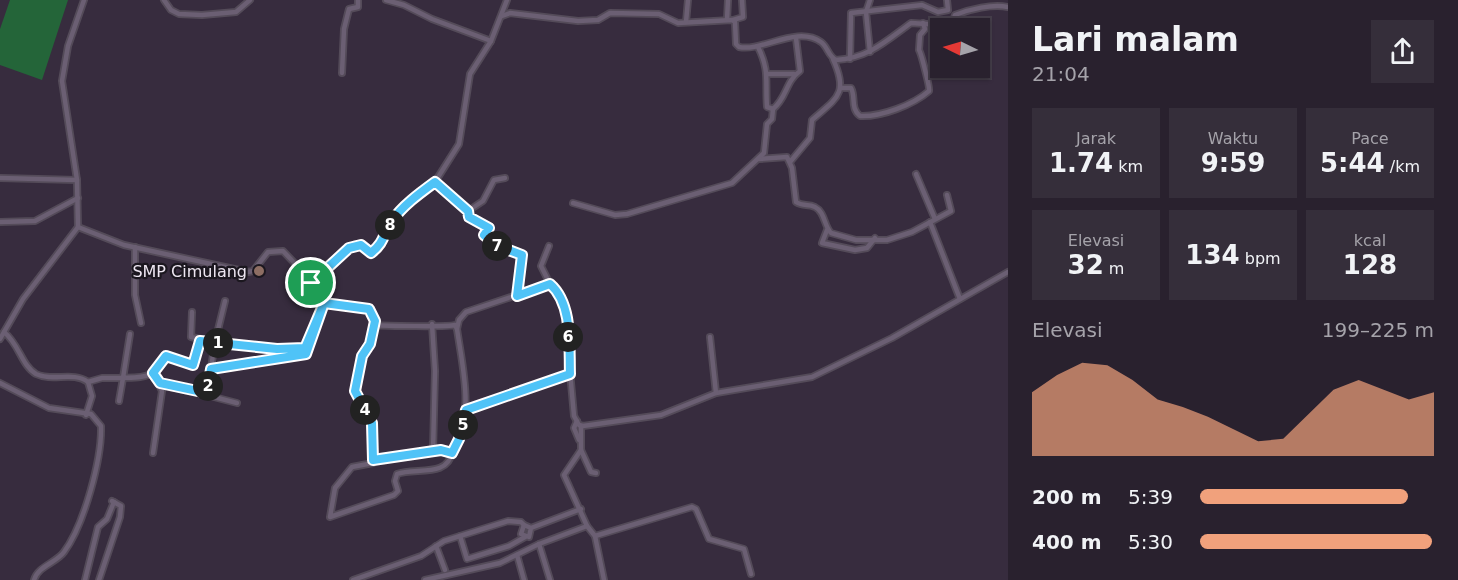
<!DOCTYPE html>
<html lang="id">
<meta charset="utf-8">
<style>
:root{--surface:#29212e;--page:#352e3a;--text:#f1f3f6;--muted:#a5a3aa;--line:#453e4a;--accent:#f1a17c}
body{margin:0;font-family:"DejaVu Sans",sans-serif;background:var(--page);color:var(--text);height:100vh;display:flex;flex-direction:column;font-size:22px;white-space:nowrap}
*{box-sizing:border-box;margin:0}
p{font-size:20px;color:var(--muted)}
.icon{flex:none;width:33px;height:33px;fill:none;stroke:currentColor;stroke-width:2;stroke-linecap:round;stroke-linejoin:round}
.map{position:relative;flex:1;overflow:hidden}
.panel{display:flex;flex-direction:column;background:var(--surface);width:450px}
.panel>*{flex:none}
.needle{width:39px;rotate:275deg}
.fabs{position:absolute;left:930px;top:18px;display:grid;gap:12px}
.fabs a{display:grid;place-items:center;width:60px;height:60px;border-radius:0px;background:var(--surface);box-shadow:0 2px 4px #0004,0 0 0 2px var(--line);font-size:30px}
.pin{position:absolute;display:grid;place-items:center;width:51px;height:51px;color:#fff;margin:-26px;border:3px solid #fff;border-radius:50%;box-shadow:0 2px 6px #0007}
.km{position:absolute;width:30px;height:30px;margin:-15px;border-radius:50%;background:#222;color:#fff;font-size:16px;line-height:30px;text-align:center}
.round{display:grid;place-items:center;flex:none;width:63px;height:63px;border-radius:0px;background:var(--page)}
.headline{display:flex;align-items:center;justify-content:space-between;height:102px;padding:0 24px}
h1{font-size:33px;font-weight:600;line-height:45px}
.figures{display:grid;grid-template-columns:repeat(3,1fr);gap:9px;height:102px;padding:6px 24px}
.figures div{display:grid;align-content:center;border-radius:0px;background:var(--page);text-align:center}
.figures b{font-size:26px;font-weight:600}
.figures small{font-size:16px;font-weight:400}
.figures p{font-size:16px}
.chart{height:168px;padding:12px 24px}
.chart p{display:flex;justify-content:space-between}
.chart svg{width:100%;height:108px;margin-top:6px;fill:var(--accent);opacity:.7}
ul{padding:0 24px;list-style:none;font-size:20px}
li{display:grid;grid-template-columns:96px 72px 1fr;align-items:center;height:45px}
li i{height:15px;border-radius:8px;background:var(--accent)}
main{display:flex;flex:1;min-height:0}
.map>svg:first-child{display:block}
</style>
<main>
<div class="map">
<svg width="1008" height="580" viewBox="0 0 1008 580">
<rect width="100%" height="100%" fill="#372c3e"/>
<path fill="#246539" d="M10 0H68L42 80 0 65V29Z"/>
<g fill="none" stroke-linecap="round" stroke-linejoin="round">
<g stroke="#544b59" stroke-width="8">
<g id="street">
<path d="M164 0 171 10 179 14 202 15 236 12 250 0"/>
<path d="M386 0 404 5 432 19 491 41"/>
<path d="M507 0 491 41 470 74 459 144 435 182 468 211 469 217 489 228 484 235 498 247 522 255 517 296"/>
<path d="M870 0 866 12 870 52"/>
<path d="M502 16 510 13 578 21 598 20 610 13 659 14 678 23 732 20 735 22 736 44 739 47C762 52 797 25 821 42 828 47 828 56 836 60 869 58 886 41 911 23L942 25 953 21 955 15C970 9 992 4 1008 7"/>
<path d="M727 20 728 0"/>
<path d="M733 20 743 17 742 0"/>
<path d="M686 22 688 0"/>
<path d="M758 47C770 71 765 81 767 107L773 109"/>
<path d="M850 59 851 13 922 5 938 12 948 10 947 0"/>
<path d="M342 73 344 29 349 9 358 7V0"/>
<path d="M767 74H794"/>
<path d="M841 88H851C856 97 850 108 860 116 881 117 913 105 929 91 930 87 921 53 919 50L920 35 925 29 923 23"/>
<path d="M759 159 787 157 792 168 796 202C803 207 808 203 815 207 825 212 824 226 831 233L856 240H887L912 232 951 211 947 195"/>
<path d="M790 162 810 138 812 120C837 98 849 94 833 59"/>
<path d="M916 174 935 219"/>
<path d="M0 178 77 180"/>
<path d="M573 203 615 215 627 214 732 183 764 153 767 124 772 119 773 109C787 98 785 82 800 71L796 38"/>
<path d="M468 211 483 201 494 180 505 178"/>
<path d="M0 222 35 221 78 198"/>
<path d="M930 222 960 299"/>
<path d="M78 227 124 245 248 272 253 271 268 252 283 251 305 274 324 303 369 309 377 325C383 326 449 327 455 325L457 329 459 320 466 312 550 284 559 293 564 305 574 416 579 425 583 426 661 415 716 393 812 377 892 338 1008 272"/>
<path d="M827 230 822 243 855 250 867 248 875 238"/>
<path d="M549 246 541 266 550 284"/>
<path d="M135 247V295L141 323"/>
<path d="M311 283 355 244 371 253C385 242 383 234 392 221 402 206 420 193 435 182"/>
<path d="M225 301 215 342C231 344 297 356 307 346 316 336 320 315 324 303"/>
<path d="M192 312 191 337 215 342 207 394"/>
<path d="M375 321 371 344 362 356 355 391 372 423 373 463 352 467 335 488 330 517 394 495 398 491 395 481 397 474C415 467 448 478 452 452"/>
<path d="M432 324 435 371 433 451 452 452C475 415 463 370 457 329"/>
<path d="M4 332C19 344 22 366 36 374 53 382 73 371 88 382L92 396 86 415"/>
<path d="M130 334 123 378C148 377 152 378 166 356L193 366 200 341"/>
<path d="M710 337 716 393"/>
<path d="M0 339 23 299 78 227 77 180 62 81 68 46 84 0"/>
<path d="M211 369 303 355 306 354 308 345"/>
<path d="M88 382 102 378H123L119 401"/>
<path d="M0 383 49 408 91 414 101 426C102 459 84 525 64 552 56 563 38 566 34 580"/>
<path d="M160 383 237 403"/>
<path d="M466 410 570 374"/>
<path d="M577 421 574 428 579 440"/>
<path d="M581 450 591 472 596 473"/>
<path d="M153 453 162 391 153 373"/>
<path d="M373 460 433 451"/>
<path d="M587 526 595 536 692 507 696 509 709 539 744 549 751 574"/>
<path d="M531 528 529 537 521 534 524 525 531 528 581 509"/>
<path d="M460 536 467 559 509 546 525 537"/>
<path d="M595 536 604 580"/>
<path d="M539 544 550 580"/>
<path d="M436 546 445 570"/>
<path d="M517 555 524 580"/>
<path d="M85 580 98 527 107 519 114 502"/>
<path d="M99 580 120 517 121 506 112 501"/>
<path d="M353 580 421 556 444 541 508 521 521 522 524 525"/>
<path d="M425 580 500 563 539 544 587 526 564 475 581 450V426"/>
</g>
</g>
<use href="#street" stroke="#6b5f73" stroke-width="4.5"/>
</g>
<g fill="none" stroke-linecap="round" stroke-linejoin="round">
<g stroke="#fff" stroke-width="12">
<path id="route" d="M311 283 324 303 305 348 277 349 200 341 193 365 166 356 153 373 160 383 207 393 211 369 306 354 324 303 369 309 375 321 370 344 362 356 355 391 372 423 373 460 441 450 452 453 459 439 466 410 570 374C569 346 573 304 550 284L517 296 522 255 498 246 484 235 489 228 469 217 468 211 435 182C420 193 402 206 392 221 383 234 385 242 371 253L361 245 349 248 311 283"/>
</g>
<use href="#route" stroke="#4fc3f7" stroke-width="8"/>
</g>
<circle fill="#8d6e63" stroke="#1b171f" stroke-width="2" cx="259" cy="271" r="6"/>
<g text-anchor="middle" stroke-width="4.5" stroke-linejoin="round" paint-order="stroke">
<g font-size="16" fill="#ede6f1" stroke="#1b171f" text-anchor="end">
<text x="247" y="277">SMP Cimulang</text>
</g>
</g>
</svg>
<div class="fabs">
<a><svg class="needle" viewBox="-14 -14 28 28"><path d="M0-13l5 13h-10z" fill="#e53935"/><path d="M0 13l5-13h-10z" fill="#a5a3aa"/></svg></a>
</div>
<div class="pin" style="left:311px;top:283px;background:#1e9e55"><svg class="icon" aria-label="arrive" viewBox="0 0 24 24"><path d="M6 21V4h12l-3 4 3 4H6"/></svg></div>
<b class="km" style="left:218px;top:343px">1</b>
<b class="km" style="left:208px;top:386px">2</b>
<b class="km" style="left:365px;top:410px">4</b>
<b class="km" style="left:463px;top:425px">5</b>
<b class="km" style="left:568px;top:337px">6</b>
<b class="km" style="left:497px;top:246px">7</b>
<b class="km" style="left:390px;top:225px">8</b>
</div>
<section class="panel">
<div class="headline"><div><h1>Lari malam</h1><p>21:04</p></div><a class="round"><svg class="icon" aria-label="share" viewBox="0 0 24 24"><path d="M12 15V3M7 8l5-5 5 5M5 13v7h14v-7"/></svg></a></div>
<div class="figures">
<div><p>Jarak</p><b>1.74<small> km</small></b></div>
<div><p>Waktu</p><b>9:59</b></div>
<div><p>Pace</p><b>5:44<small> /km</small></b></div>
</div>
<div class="figures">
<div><p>Elevasi</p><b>32<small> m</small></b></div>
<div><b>134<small> bpm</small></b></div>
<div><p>kcal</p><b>128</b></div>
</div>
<div class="chart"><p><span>Elevasi</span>199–225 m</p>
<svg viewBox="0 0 160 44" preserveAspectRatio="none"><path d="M0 44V18L10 11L20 6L30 7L40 13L50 21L60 24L70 28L80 33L90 38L100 37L110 27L120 17L130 13L140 17L150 21L160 18V44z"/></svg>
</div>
<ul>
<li><b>200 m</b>5:39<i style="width:89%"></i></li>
<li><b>400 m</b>5:30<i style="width:99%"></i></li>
</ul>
</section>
</main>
